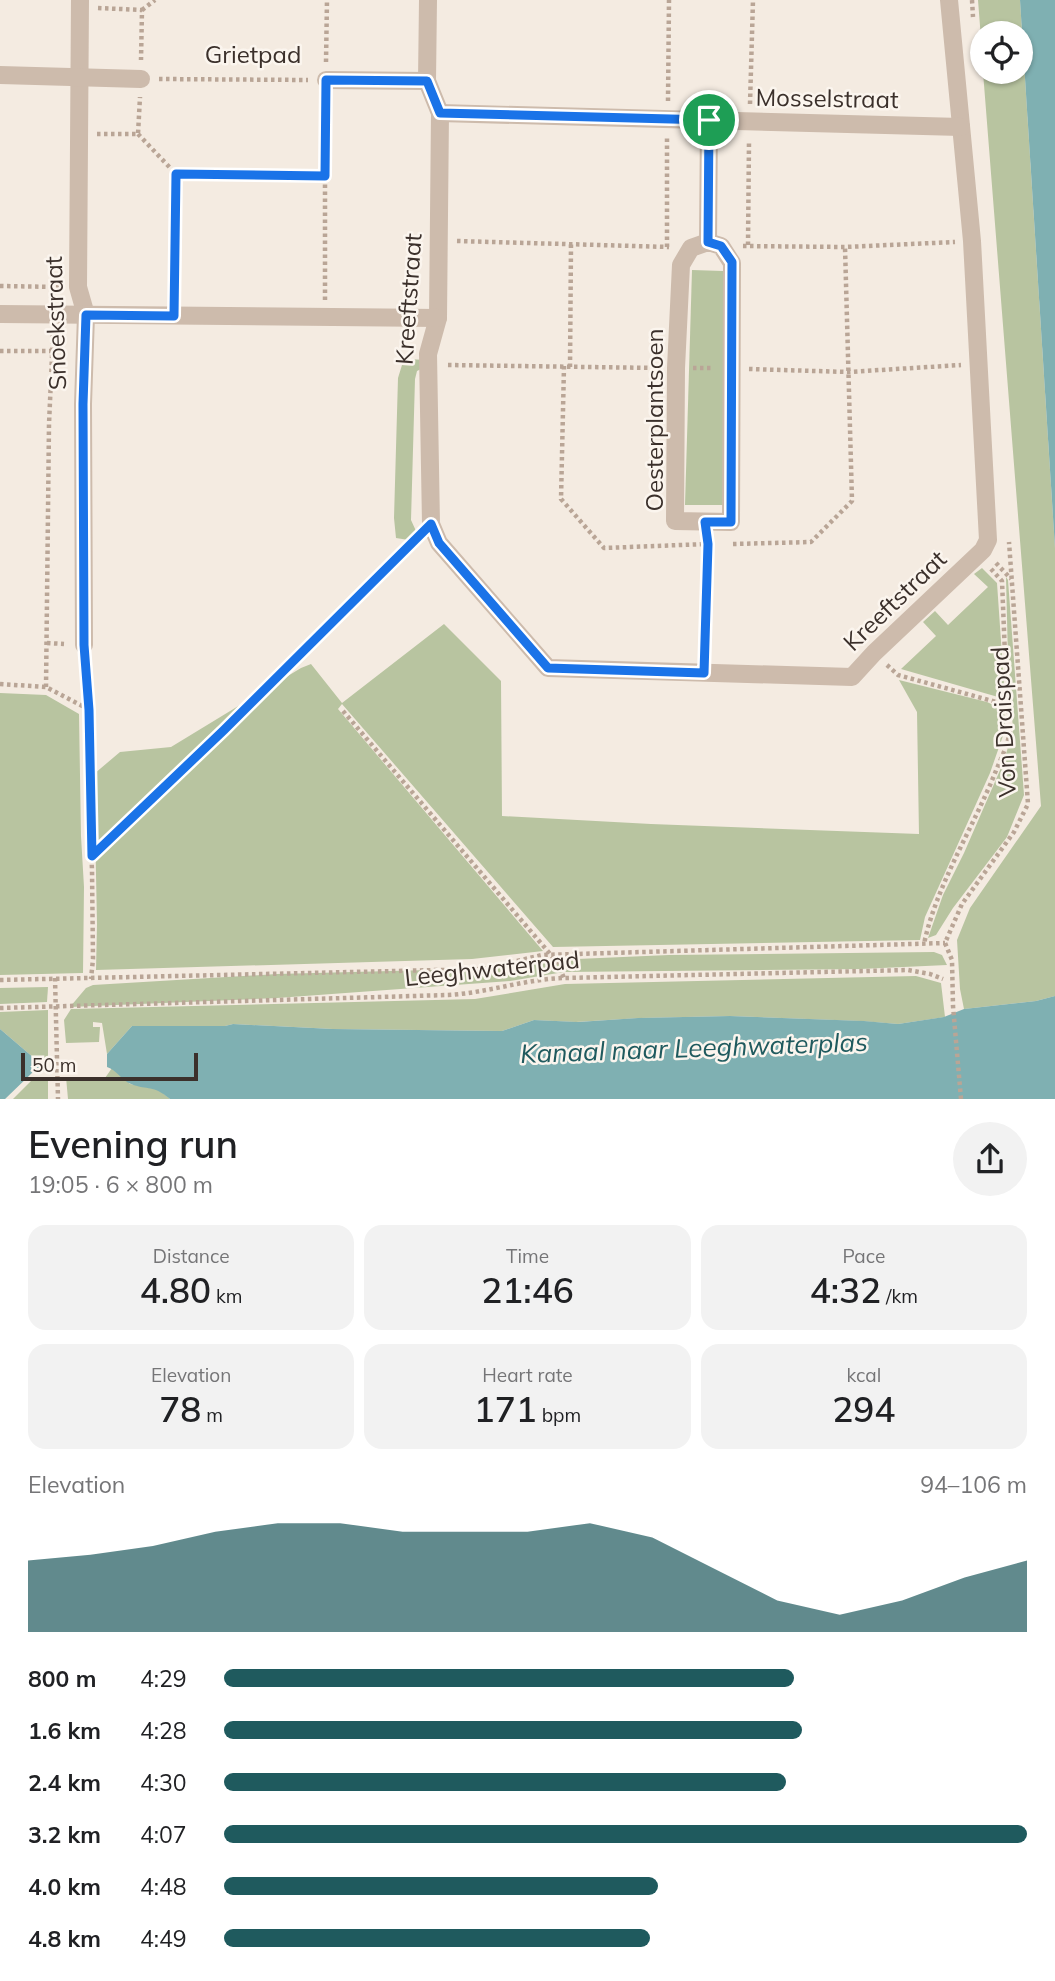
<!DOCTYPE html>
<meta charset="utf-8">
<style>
:root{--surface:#fff;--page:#f2f2f2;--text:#202124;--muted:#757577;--accent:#1f5a5e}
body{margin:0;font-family:Mulish,sans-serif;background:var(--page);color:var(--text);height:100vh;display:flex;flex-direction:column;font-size:26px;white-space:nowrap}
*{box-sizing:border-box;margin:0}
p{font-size:23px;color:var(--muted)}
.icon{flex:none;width:38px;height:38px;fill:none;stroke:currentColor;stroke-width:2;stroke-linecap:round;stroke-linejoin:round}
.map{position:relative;height:1099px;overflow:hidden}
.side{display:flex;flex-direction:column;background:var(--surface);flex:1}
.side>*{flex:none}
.tools{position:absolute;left:970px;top:21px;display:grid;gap:14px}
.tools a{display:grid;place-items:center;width:63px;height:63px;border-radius:50%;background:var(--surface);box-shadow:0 2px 5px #0004;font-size:35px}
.scale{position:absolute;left:21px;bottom:18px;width:177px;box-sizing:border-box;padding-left:7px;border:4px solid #3b302b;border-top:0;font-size:19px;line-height:24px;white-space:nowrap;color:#3b302b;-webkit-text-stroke:5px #fbf5ee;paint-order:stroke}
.pin{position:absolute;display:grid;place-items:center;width:60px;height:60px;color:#fff;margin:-30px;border:4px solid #fff;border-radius:50%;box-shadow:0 2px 7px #0007}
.round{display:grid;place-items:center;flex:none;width:74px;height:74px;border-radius:37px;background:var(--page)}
.head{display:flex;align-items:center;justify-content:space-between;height:119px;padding:0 28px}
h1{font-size:38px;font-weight:600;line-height:52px}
.figures{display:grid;grid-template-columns:repeat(3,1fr);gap:10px;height:119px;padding:7px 28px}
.figures div{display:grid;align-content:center;border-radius:18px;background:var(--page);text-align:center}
.figures b{font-size:35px;font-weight:600}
.figures small{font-size:19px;font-weight:400}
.figures p{font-size:19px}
.chart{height:196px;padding:14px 28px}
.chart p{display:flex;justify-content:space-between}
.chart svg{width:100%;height:126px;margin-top:7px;fill:var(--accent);opacity:.7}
ul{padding:0 28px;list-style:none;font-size:23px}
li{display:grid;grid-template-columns:112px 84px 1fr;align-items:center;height:52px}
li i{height:18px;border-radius:9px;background:var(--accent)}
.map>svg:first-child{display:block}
</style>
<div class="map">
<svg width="1055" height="1099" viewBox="0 0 1055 1099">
<rect width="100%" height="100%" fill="#f4ebe1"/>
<g fill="#b8c4a0">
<path d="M978 0H1020L1055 548V996L1036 1001 964 1009 960 989 957 940 970 908 1041 806 983 72H1020V33H982V52Z"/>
<path d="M692 270 723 271 724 505H685Z"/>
<path d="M408 359 425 360V367L417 371 415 379 411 520 421 542 396 538 394 518 398 378 402 365Z"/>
<path d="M982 568 997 583 1005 699 901 669 936 636 923 622 935 611 948 625 988 587 974 574Z"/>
<path d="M1006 577 1008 580 1024 795 1007 837 953 908 936 935 928 938 943 895 964 853 1004 761 1013 730 1008 659Z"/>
<path d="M444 624 501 681 502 816 651 824 919 834 917 712 899 680 987 702 1004 710 1005 730 990 773 925 917 920 940 553 947 342 704 338 709 543 951 472 959 96 970 97 924 94 774 120 752 171 747 301 668 311 664 342 703Z"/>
<path d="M0 693 46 695 79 714 81 836 84 887 83 973 0 975Z"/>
<path d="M934 952 942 955 947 965 860 969 564 972 510 981 277 998 70 1007 86 988 93 985 277 974 505 968 554 960 669 955Z"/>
<path d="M916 976 941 983 945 1017 898 1024 861 1021 730 1016 640 1018 576 1022 534 1020 502 1031 333 1029 233 1024 225 1026H132L107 1054 102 1023 93 1022V1027H100L99 1042 66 1043 64 1020 71 1009 475 999 565 984Z"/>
<path d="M48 987 47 1002 0 1004V988Z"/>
<path d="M48 1010V1058H34L0 1029V1012Z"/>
<path d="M112 1068 130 1084 158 1089 170 1099H68L66 1077 105 1078Z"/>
<path d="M35 1077H48V1099H13Z"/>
</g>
<g fill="#7fb0b2">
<path d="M1020 0H1055V548Z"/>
<path d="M1055 996V1099H170C152 1084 149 1091 131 1084 122 1081 117 1070 107 1067V1054L132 1026H225L233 1024 333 1029 502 1031 534 1020 578 1022 638 1018 730 1016 864 1021 898 1024 944 1017 964 1009 1036 1001Z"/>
<path d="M0 1029 34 1058H48V1072H33L5 1099H0Z"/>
</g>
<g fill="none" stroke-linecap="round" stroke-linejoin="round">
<g stroke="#b9a596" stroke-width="4.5" stroke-dasharray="3.5 3.5" stroke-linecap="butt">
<path d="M972 0 973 17"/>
<path d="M98 8 142 10 141 60"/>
<path d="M142 10 155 0"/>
<path d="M326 62 327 0"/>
<path d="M159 79 308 80"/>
<path d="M668 101 669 0"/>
<path d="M750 104 753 0"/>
<path d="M97 134H138L140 97"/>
<path d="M138 134 176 174 174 297"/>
<path d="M176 174 325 176"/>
<path d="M457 241 669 247"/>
<path d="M748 245 749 141"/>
<path d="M743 246 845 247 955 242"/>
<path d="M667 247V137"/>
<path d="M0 286 59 287"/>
<path d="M325 300V99"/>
<path d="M0 351H52"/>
<path d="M448 365 657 368"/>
<path d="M564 366 561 499 604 548 707 544"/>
<path d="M570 367 571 244"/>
<path d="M693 368H713"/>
<path d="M749 369 848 372 961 365"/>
<path d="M733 544 811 542 852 501 845 247"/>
<path d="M996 563 1011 579"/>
<path d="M991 569 1002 581 1007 705"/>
<path d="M47 643 64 644"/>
<path d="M705 653 708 543"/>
<path d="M85 662 89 710V799L92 870 93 959 91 979"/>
<path d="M887 665 898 675 1007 705C1008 712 1010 719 1010 726 1010 742 1001 758 995 773 973 828 936 886 924 944"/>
<path d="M0 684 46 687 88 709"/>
<path d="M46 687 49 424 53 334"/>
<path d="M343 711 551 955 558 964 564 978"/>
<path d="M92 856 224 730 416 540"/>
<path d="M55 978 58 1099"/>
<path d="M0 980 483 969 542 955 945 943"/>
<path d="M0 1008 448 995C487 993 525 979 564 978L908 970 930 974 943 979"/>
<path d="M961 1099 953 1006 952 960 945 943 962 904 1014 832 1028 804 1009 542"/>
</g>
<g stroke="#cdbbac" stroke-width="18">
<path d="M80 0 78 287 86 315 83 404 84 645"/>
<path d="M428 0 427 81 440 113 438 318 428 354 431 524 439 543 548 668 852 677 874 653 983 550 988 540 972 241 949 0"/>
<path d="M0 75 141 79"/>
<path d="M326 80 427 81"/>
<path d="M440 113 961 127"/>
<path d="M708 242 721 246 732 263 731 522 675 521 676 368 681 265 691 248Z"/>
<path d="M708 242 709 120"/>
<path d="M0 314 438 318"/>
</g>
</g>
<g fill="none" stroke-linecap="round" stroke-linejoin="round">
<g stroke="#fff" stroke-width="14">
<path id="route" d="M326 80 427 81 440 113 709 120 708 242 721 246 732 262 731 522H705L708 544 704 673 548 668 439 543 431 524 224 730 92 856 89 710 84 645 83 404 86 315 174 316 176 174 325 176Z"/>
</g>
<use href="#route" stroke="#1a73e8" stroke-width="9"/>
</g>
<g text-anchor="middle" stroke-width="5" stroke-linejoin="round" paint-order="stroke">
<g font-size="24" fill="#3b302b" stroke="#fbf5ee">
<text x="253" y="63">Grietpad</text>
<text transform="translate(827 99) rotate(1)" y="8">Mosselstraat</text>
<text transform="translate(409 299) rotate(-86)" y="8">Kreeftstraat</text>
<text transform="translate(56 323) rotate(-92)" y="8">Snoekstraat</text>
<text transform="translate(655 420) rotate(-90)" y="8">Oesterplantsoen</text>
<text transform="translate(895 601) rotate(-44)" y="8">Kreeftstraat</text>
<text transform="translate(1004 722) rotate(-93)" y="8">Von Draispad</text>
<text transform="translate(492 969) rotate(-6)" y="8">Leeghwaterpad</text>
</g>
<g font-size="26" font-style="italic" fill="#1f5a5e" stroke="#fbf5ee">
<text transform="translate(694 1048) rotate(-2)" y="9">Kanaal naar Leeghwaterplas</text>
</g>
</g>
</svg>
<div class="tools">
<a><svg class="icon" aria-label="locate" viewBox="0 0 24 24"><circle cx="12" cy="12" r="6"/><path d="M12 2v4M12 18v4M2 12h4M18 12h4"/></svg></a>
</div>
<div class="scale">50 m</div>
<div class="pin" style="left:709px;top:120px;background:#1e9e55"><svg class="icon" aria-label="arrive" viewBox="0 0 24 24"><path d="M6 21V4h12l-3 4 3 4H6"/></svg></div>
</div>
<section class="side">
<div class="head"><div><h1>Evening run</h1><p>19:05 · 6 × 800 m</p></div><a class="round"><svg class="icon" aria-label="share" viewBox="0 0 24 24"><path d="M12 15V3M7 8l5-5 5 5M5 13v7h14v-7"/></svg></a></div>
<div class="figures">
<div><p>Distance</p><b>4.80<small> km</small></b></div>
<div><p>Time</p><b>21:46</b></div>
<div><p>Pace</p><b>4:32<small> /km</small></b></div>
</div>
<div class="figures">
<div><p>Elevation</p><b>78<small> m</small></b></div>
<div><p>Heart rate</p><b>171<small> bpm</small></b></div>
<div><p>kcal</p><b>294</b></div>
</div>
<div class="chart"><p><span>Elevation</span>94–106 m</p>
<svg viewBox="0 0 160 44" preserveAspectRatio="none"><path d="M0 44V19L10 17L20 14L30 9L40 6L50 6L60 9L70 9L80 9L90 6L100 11L110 22L120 33L130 38L140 33L150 25L160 19V44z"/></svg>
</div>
<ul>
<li><b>800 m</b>4:29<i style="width:71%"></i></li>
<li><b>1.6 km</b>4:28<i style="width:72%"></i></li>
<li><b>2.4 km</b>4:30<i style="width:70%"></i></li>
<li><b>3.2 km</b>4:07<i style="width:100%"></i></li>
<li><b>4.0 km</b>4:48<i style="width:54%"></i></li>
<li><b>4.8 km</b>4:49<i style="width:53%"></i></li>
</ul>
</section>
